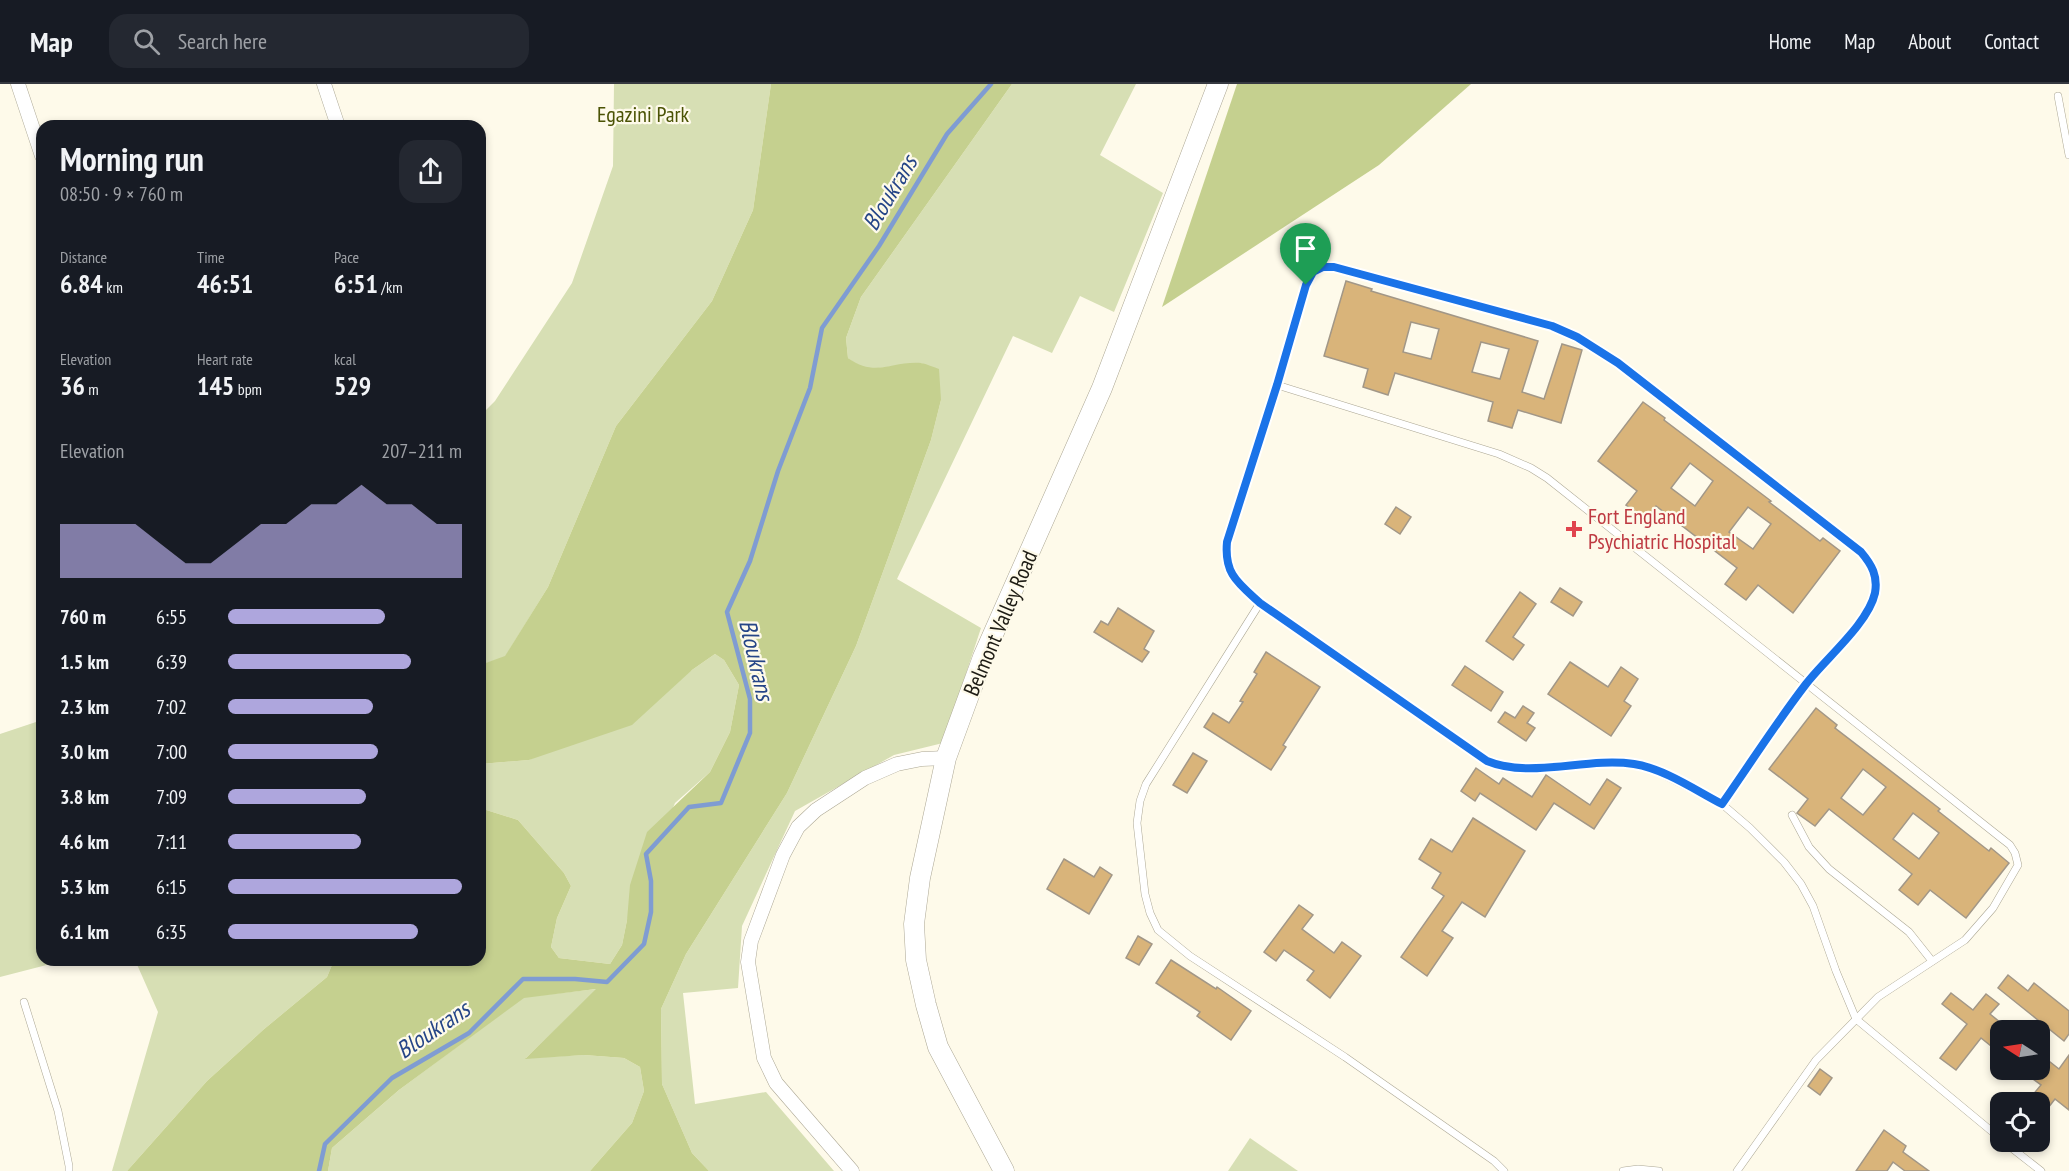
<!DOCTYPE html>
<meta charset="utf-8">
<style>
:root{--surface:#171b24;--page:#242831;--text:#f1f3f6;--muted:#9ea1a6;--line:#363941;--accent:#aea6dd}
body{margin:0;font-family:"PT Sans Narrow",sans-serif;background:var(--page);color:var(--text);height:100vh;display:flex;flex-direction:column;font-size:22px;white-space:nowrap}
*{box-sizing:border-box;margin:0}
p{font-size:20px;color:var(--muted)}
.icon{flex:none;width:33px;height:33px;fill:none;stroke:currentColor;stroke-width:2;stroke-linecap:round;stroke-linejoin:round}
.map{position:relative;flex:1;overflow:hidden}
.drawer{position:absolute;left:36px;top:36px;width:450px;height:846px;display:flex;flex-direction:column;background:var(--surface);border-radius:18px;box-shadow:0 3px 9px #0003}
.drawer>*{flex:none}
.needle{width:39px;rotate:282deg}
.tools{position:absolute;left:1990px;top:936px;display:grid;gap:12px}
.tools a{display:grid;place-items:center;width:60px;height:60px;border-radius:12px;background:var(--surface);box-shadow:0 3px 9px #0003;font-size:30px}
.pin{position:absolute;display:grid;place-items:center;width:51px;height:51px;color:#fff;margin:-62px -26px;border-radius:50% 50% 50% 0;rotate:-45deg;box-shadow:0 0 6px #0007}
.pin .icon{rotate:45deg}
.round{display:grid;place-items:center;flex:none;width:63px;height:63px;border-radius:18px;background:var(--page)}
.summary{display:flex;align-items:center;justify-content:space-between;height:102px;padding:0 24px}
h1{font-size:33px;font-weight:700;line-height:45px}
.figures{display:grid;grid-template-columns:repeat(3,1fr);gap:9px;height:102px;padding:6px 24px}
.figures div{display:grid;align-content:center}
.figures b{font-size:26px;font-weight:700}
.figures small{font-size:16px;font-weight:400}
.figures p{font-size:16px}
.chart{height:168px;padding:12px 24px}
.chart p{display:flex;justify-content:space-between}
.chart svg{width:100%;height:108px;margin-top:6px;fill:var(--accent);opacity:.7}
ul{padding:0 24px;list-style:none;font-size:20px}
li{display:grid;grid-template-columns:96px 72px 1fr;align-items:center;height:45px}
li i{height:15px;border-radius:8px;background:var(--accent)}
header{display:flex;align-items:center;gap:36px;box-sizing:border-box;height:84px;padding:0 30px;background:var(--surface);border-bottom:2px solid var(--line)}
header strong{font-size:28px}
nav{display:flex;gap:33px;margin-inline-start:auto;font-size:21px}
.search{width:420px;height:54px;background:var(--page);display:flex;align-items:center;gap:15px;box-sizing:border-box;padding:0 21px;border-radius:18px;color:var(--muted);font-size:22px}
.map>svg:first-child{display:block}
</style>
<header>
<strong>Map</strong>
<div class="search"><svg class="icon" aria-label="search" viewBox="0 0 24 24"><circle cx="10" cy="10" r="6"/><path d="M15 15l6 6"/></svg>Search here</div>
<nav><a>Home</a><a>Map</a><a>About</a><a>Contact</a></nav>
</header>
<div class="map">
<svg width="2069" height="1087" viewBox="0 0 2069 1087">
<rect width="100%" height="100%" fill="#fefaea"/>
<g fill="#d7dfb4">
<path d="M614 0H771L753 126 712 217 616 342 548 503 505 573 480 581V332L495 317 572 199 613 82Z"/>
<path d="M1012 0H1136L1100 71 1163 109 1114 228 1080 212 1052 269 1013 252 897 495 981 544 943 659 894 671 795 727 742 842 738 904 683 909 695 1020 766 1008 834 1087H709L692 1069 662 1000 661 925 686 870 787 709 856 562 931 356 941 316 922 279 870 285 860 283 848 274 846 254 861 213Z"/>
<path d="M715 570 724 576 739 601 730 648 710 688 675 719 627 836 622 861 610 880 559 874 551 863 557 834 571 802 564 789 518 736 480 724V680L529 676 692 586Z"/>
<path d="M42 636V876H66L0 893V650Z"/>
<path d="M135 876H334L327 893 263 946 207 997 127 1087H112L158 928Z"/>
<path d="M597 905 526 974 584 971 624 974 640 983 644 1007 632 1039 590 1087H328L332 1064 399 1006 524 913Z"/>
<path d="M1250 1054 1298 1087H1228Z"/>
</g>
<g fill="#c5d08f">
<path d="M771 0H1012L861 213 846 254 848 274C876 294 890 277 921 279 927 280 933 283 939 285L941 316 931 356 856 562 787 709 686 870 661 925 662 1000 692 1069 709 1087H590L632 1039 644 1007 640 983 624 974 584 971 525 975 596 905 524 914 399 1006 332 1064 328 1087H127L207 997 263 946 327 893 334 876H480V724L518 736 564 789 571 802 557 834 551 863 559 874 610 880 622 861 627 836 630 801 647 748 710 688 730 648 739 601 724 576 715 570 692 586 632 641 529 676 480 680V581L505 572 548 503 616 342 712 217 753 126Z"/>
<path d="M1237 0H1471L1379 81 1162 223Z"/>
</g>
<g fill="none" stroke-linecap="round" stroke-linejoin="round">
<path stroke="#7f9cd2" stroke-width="4.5" d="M319 1087 325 1060 392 994 469 949 523 895H575L607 898 644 860 651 828V797L646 770 689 723 721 719 750 649V615L727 528 750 477 778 387 810 304 822 244 879 162 947 50 991 0"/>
</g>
<g fill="#d9b47a" stroke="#a29787" stroke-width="1.5" fill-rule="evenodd">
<path d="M1346 197 1372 205 1371 207 1538 257 1522 308 1544 315 1562 260 1582 266 1561 339 1518 326 1512 344 1488 337 1493 318 1395 289 1388 311 1363 303 1368 285 1324 272ZM1411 238 1439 245 1431 275 1403 268ZM1481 258 1509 265 1500 295 1472 288Z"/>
<path d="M1643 318 1665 334 1664 336 1771 417 1769 418 1820 457 1823 454 1840 467 1793 529 1758 501 1746 516 1725 500 1737 484 1656 422 1646 436 1626 421 1637 407 1598 377ZM1690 379 1713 397 1695 422 1671 404ZM1748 423 1771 440 1753 465 1729 448Z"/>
<path d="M1396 423 1411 433 1400 450 1385 440Z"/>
<path d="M1560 504 1582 518 1573 532 1551 518Z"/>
<path d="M1520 508 1536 520 1513 553 1524 561 1513 576 1486 557Z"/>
<path d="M1118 524 1154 547 1144 565 1149 568 1142 578 1094 548 1101 537 1108 541Z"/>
<path d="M1266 568 1320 603 1283 661 1286 663 1271 686 1204 643 1213 629 1229 639 1243 618 1240 617 1257 590 1254 588Z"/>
<path d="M1570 578 1608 603 1621 583 1638 595 1624 617 1631 622 1611 652 1548 610Z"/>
<path d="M1465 582 1503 608 1491 627 1452 601Z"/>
<path d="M1523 622 1534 629 1527 639 1535 644 1526 657 1498 638 1505 628 1515 634Z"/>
<path d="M1816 624 1837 641 1835 644 1940 725 1938 727 1989 767 1991 764 2009 779 1966 834 1930 806 1918 821 1899 806 1912 790 1829 725 1815 742 1797 729 1808 715 1769 685ZM1863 685 1886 703 1863 731 1841 714ZM1913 729 1939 749 1919 775 1893 755Z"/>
<path d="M1193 669 1207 677 1187 709 1173 701Z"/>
<path d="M1476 684 1499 700 1503 694 1532 713 1546 691 1590 721 1607 695 1621 704 1594 745 1554 719 1536 746 1480 709 1475 717 1461 707Z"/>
<path d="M1473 734 1525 767 1485 833 1462 818 1442 847 1453 854 1427 892 1401 873 1444 812 1432 804 1441 789 1419 775 1431 755 1452 768Z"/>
<path d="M1064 775 1094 793 1100 783 1112 791 1089 830 1047 805Z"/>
<path d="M1299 821 1313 831 1302 845 1334 869 1342 858 1361 872 1330 914 1307 896 1314 887 1284 866 1276 877 1264 868Z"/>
<path d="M1138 852 1152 860 1139 881 1126 874Z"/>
<path d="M1171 876 1216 905 1217 903 1251 927 1231 956 1197 932 1200 928 1156 899Z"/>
<path d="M2008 891 2028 907 2034 899 2069 927V950L2064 957 1998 904Z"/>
<path d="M1951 909 1973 926 1986 910 1999 920 1990 930 2001 939V970L1981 954 1956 986 1940 974 1967 940 1942 920Z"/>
<path d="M2040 970 2059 985 2069 971V1026L2055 1015 2040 1034V1018H2027L2041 1001 2021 986H2040Z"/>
<path d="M1820 985 1832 994 1820 1011 1808 1002Z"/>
<path d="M1884 1046 1906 1062 1903 1068 1929 1087H1905L1893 1078 1887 1087H1856Z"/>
</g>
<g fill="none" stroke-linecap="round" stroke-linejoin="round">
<g stroke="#aca794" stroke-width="8">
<g id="lane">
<path d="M2058 12 2069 71"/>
<path d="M1277 301 1499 370 1531 384 1547 394 2001 754 2010 761 2015 769 2018 781 1993 824 1965 856 1878 913 1816 976 1737 1087"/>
<path d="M1260 519 1146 700 1140 717 1137 739 1145 810 1150 829 1158 846 1190 872 1345 973 1494 1077 1504 1087"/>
<path d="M1722 720C1750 680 1776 639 1806 600 1825 575 1869 540 1875 509 1878 492 1872 481 1861 468L1618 279 1577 253 1553 242 1334 183C1319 183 1313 187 1306 201L1277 301 1227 458C1224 490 1238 499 1260 519L1487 677 1501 683 1517 685 1581 679 1634 680 1654 686 1722 720 1750 744 1784 778 1801 800 1813 822 1836 887 1856 935 2001 1055"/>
<path d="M1792 731 1809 763 1829 785 1909 848 1932 877"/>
<path d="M24 918 58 1027 69 1082V1087"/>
<path d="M2004 1058 2041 1087"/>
<path d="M1623 1087 1638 1085 1659 1087"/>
</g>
</g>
<g stroke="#aca794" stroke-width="15">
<g id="street">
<path d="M18 0 42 72"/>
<path d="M324 0 338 42"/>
<path d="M852 1087 776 999 764 974 748 878 751 857 783 771 798 743 816 726 865 694 897 680 922 675 946 674"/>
</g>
</g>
<g stroke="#aca794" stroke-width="21">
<path id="secondary" d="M1004 1087 938 963 926 921 916 876 914 840 920 794 946 674 983 573 1102 304 1218 0"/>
</g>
<use href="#lane" stroke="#fff" stroke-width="7"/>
<use href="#street" stroke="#fff" stroke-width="14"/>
<use href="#secondary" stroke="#fff" stroke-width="20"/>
</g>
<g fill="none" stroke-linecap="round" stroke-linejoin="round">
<g stroke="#fff" stroke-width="12">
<path id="route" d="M1323 183H1334L1552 242 1577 253 1618 279 1861 468C1872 481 1878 492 1875 509 1868 540 1825 575 1806 600 1776 639 1750 680 1722 720 1695 706 1665 685 1634 680 1585 673 1531 695 1487 677L1260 519C1238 499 1224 490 1227 458L1277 301 1306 201 1313 188Z"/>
</g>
<use href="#route" stroke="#1a73e8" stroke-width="8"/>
</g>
<path fill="#e0444e" stroke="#fefaea" stroke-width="2" d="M1571 436h6v6h6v6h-6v6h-6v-6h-6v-6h6z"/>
<g text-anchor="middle" stroke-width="4.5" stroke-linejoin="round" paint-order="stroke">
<g font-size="22" fill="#4b5305" stroke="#fefaea">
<text x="643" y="38">Egazini Park</text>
</g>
<g font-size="22" fill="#be3a42" stroke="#fefaea" text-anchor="start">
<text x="1588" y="440">Fort England<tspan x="1588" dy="25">Psychiatric Hospital</tspan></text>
</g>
<g font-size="22" fill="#1e1c15" stroke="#fefaea">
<text transform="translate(1000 539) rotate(-67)" y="8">Belmont Valley Road</text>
</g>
<g font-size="24" font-style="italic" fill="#254587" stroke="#fefaea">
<text transform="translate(890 109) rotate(-59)" y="8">Bloukrans</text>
<text transform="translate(756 576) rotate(77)" y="8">Bloukrans</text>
<text transform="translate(433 946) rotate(-34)" y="8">Bloukrans</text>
</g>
</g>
</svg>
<div class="tools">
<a><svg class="needle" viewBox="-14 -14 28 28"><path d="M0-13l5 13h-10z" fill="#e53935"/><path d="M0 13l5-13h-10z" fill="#9ea1a6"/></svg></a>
<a><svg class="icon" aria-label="locate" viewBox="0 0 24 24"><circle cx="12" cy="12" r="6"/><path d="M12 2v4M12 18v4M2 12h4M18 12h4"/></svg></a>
</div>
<div class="pin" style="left:1306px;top:201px;background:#1e9e55"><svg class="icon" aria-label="arrive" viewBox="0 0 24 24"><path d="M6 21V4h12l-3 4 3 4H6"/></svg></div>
<section class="drawer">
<div class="summary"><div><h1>Morning run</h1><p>08:50 · 9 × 760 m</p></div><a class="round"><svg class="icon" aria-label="share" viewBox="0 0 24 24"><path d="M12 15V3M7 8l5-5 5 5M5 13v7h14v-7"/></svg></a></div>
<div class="figures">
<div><p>Distance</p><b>6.84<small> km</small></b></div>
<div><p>Time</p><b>46:51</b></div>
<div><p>Pace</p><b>6:51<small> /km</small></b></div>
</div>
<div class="figures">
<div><p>Elevation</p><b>36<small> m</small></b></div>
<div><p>Heart rate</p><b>145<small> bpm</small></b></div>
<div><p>kcal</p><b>529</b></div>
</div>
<div class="chart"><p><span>Elevation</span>207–211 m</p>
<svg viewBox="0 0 160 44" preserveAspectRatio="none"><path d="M0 44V22L10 22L20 22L30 22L40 30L50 38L60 38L70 30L80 22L90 22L100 14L110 14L120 6L130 14L140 14L150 22L160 22V44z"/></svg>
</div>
<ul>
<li><b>760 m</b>6:55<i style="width:67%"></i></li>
<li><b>1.5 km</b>6:39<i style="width:78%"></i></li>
<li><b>2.3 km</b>7:02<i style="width:62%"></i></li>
<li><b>3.0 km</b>7:00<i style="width:64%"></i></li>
<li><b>3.8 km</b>7:09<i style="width:59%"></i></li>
<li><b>4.6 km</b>7:11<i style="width:57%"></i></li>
<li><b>5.3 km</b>6:15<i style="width:100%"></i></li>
<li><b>6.1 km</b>6:35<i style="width:81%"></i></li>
</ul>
</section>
</div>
